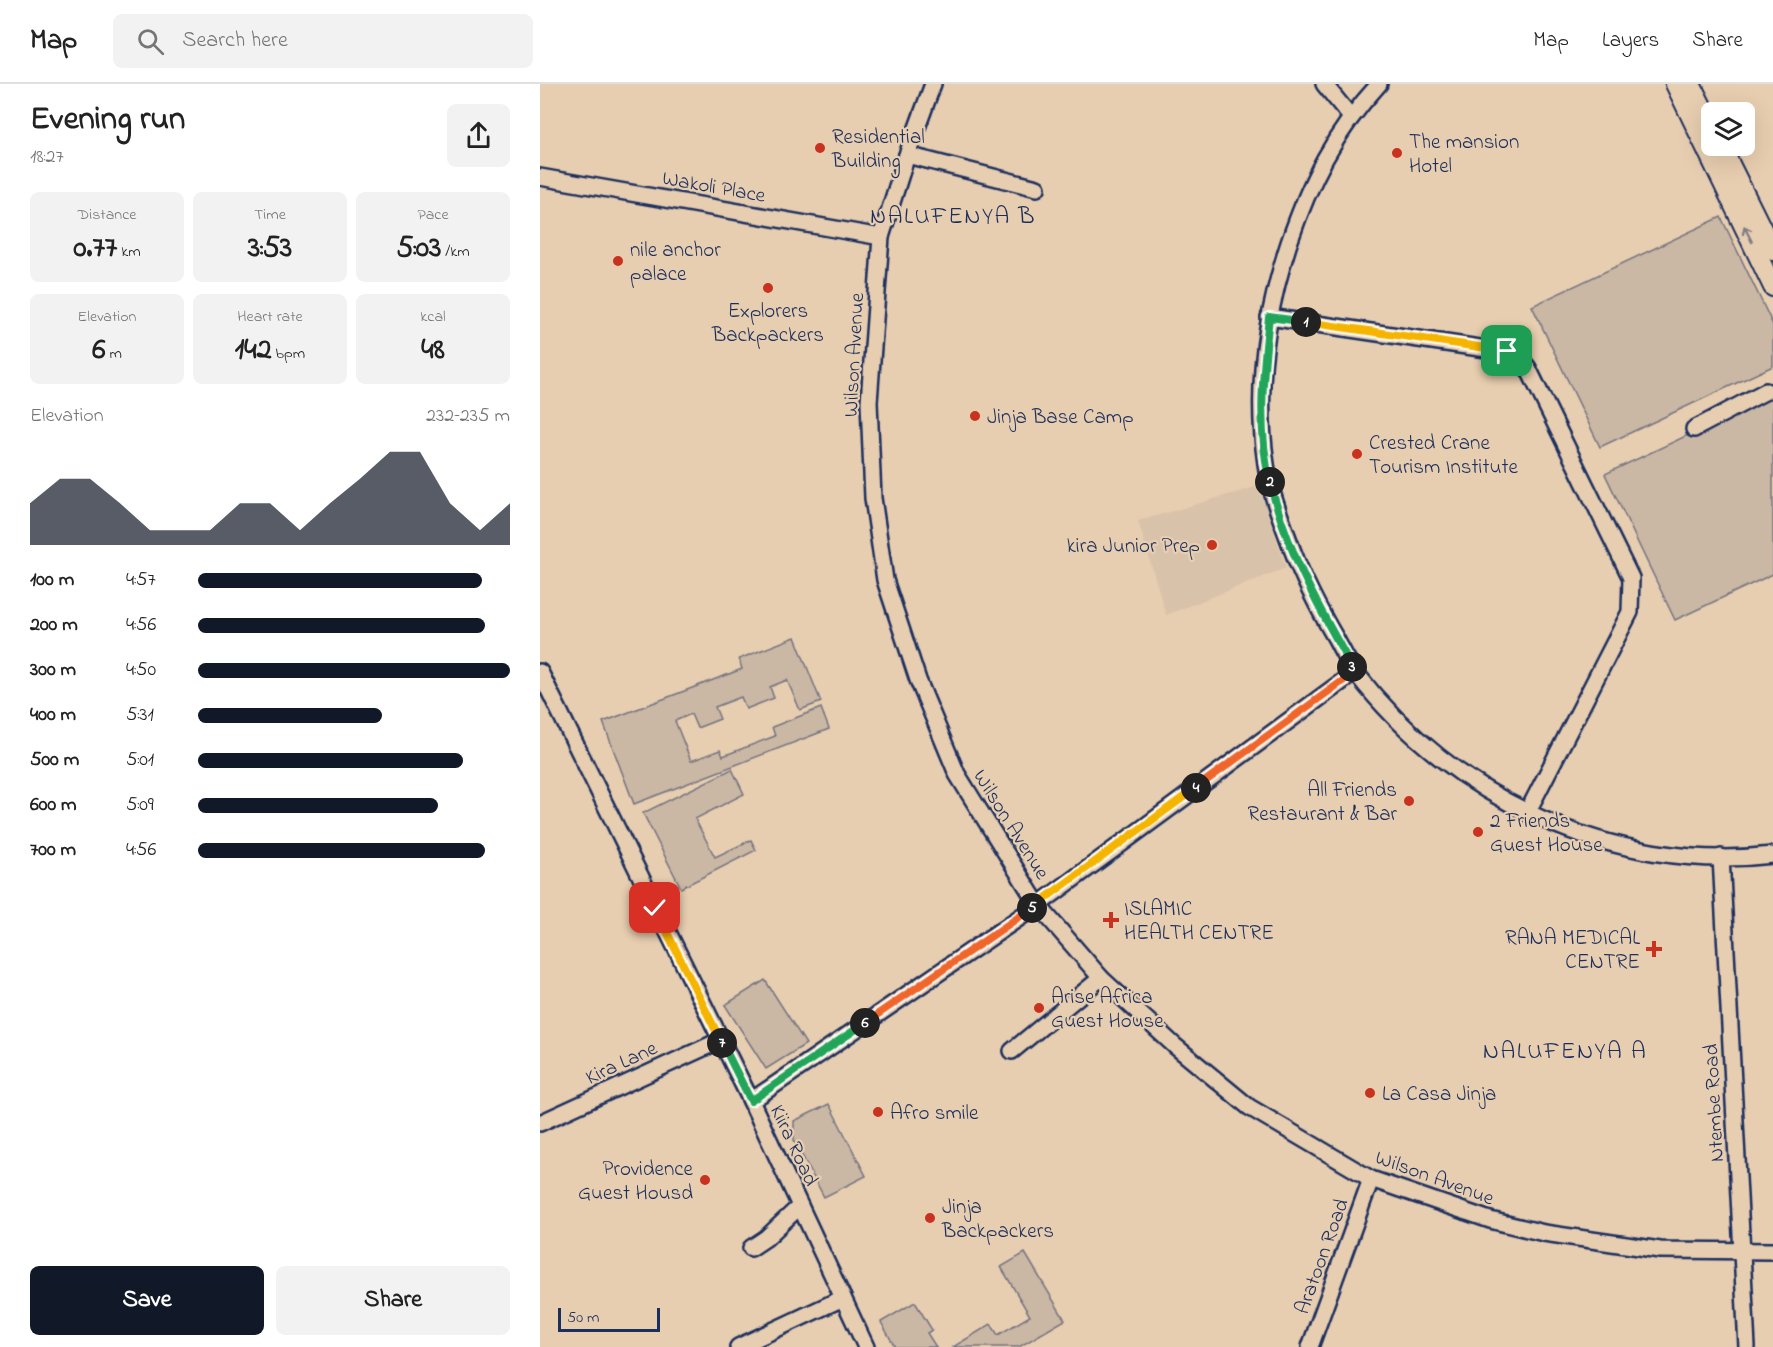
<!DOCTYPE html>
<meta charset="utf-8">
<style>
:root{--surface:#fff;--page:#f2f2f2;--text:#222;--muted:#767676;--line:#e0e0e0;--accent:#111827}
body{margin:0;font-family:"Indie Flower",sans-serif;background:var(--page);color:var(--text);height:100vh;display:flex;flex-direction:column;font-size:22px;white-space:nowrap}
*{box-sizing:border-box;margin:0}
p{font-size:20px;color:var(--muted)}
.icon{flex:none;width:33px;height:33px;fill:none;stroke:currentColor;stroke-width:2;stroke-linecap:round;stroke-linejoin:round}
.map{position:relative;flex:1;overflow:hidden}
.drawer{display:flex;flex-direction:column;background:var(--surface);width:540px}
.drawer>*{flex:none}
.controls{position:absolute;left:1161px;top:18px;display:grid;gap:12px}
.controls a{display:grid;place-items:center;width:54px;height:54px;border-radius:9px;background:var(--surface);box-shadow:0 6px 24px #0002;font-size:30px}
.scale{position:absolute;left:18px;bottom:15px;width:102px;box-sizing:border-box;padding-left:6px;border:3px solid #1b2f5e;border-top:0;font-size:16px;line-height:21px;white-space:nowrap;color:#1b2f5e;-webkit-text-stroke:4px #e8ceb0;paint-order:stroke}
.pin{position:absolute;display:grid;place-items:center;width:51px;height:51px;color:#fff;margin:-26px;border-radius:12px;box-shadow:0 3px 9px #0006}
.km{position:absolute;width:30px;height:30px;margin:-15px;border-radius:50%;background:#222;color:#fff;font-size:16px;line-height:30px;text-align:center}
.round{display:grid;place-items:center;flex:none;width:63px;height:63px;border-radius:9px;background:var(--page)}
.head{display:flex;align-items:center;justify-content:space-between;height:102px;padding:0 30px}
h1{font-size:33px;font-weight:700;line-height:45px}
.stats{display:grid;grid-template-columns:repeat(3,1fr);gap:9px;height:102px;padding:6px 30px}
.stats div{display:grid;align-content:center;border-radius:9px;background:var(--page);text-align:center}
.stats b{font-size:30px;font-weight:700}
.stats small{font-size:16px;font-weight:400}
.stats p{font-size:16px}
.chart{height:168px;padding:12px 30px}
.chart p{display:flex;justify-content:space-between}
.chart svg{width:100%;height:108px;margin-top:6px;fill:var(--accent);opacity:.7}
.cta{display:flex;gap:12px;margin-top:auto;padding:12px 30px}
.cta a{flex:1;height:69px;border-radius:9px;background:var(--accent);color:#fff;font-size:24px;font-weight:700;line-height:69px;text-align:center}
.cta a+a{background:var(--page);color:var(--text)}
ul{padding:0 30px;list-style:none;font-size:20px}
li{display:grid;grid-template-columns:96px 72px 1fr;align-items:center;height:45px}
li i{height:15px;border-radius:8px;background:var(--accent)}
header{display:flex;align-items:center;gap:36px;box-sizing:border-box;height:84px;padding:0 30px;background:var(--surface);border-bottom:2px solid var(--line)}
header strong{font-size:28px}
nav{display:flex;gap:33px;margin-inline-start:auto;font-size:21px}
.search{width:420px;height:54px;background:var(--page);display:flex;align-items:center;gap:15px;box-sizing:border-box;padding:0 21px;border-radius:9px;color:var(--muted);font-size:22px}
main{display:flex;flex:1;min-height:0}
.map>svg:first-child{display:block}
</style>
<header>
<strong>Map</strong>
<div class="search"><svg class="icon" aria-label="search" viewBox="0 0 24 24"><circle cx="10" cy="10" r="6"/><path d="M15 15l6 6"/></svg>Search here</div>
<nav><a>Map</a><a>Layers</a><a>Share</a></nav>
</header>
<main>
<section class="drawer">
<div class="head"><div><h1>Evening run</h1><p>18:27</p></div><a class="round"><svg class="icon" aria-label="share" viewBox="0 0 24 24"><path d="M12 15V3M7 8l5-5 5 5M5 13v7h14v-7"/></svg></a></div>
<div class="stats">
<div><p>Distance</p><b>0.77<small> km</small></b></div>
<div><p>Time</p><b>3:53</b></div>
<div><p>Pace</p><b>5:03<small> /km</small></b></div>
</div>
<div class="stats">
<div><p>Elevation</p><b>6<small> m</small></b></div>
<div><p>Heart rate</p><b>142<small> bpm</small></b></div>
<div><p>kcal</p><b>48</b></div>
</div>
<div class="chart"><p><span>Elevation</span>232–235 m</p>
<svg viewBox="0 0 160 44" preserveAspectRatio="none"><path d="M0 44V27L10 17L20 17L30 27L40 38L50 38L60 38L70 27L80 27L90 38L100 27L110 17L120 6L130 6L140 27L150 38L160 27V44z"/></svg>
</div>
<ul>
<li><b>100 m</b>4:57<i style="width:91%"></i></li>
<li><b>200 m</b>4:56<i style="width:92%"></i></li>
<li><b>300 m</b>4:50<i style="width:100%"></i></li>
<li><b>400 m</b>5:31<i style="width:59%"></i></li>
<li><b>500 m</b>5:01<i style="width:85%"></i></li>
<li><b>600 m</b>5:09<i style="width:77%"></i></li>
<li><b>700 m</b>4:56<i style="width:92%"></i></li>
</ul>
<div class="cta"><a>Save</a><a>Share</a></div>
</section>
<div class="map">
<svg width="1233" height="1263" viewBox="0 0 1233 1263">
<rect width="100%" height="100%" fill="#e8ceb0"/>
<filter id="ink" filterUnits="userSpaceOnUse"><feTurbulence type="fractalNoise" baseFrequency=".0167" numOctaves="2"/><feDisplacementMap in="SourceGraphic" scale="12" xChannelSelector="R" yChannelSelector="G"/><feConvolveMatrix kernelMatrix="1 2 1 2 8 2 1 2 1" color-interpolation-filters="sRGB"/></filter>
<g filter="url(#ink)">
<path fill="#d9c2aa" d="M719 402 746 484 626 531 598 437Z"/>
<g fill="#cab7a4" stroke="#727381" stroke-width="1.5">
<path d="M1181 133 1233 241V282L1060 363 992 222Z"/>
<path d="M1233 311V490L1135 536 1065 390Z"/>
<path d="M255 553 281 618 260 626 247 596 230 603 234 614 206 625 201 613 175 623 180 635 157 644 151 630 135 637 151 677 180 666 183 672 235 652 232 643 281 624 289 645 94 720 63 638 202 585 199 575Z"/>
<path d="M192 685 204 710 155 735 175 773 211 756 216 766 141 804 103 729Z"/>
<path d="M225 896 266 960 226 985 185 921Z"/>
<path d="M289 1020 326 1092 284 1113 254 1056V1037Z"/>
<path d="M485 1169 525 1236 479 1263H413L451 1240 458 1251 490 1232 461 1183Z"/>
<path d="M375 1218 392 1246 387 1249 396 1263H355L341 1238Z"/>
</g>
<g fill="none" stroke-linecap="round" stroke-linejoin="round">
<g stroke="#1b2f5e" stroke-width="20">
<g id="minor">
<path d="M393 0 367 71 341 153 329 318 333 414 345 496 378 596 417 690 498 821 561 894 635 962 709 1023 831 1095 950 1136 1004 1149 1120 1166 1233 1167"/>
<path d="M784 0 810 32"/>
<path d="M839 0C794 49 770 97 749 159 726 229 715 306 726 380 730 409 742 437 752 465 764 497 779 526 796 555 802 566 808 579 816 589 913 715 1073 790 1233 771"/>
<path d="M367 71 497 104"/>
<path d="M0 93 341 153"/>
<path d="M729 233 967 268 979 272 988 284 1091 494 1090 528 987 729"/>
<path d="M1154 345 1226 307"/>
<path d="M0 588 211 1017 326 1263"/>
<path d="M1181 773 1207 1263"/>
<path d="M472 967 561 894"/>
<path d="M211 1017 498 821 815 588"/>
<path d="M0 1039 181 956"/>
<path d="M211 1164 226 1154 260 1122"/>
<path d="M198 1263 303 1214"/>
<path d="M770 1263 831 1095"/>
</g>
</g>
<g stroke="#1b2f5e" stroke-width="22">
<g id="tertiary">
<path d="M1135 0 1233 203"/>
<path d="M1151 0 1172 42"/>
<path d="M1181 62 1233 167"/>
</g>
</g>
<use href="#minor" stroke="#e8ceb0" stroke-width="15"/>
<use href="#tertiary" stroke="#e8ceb0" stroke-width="18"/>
</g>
<defs><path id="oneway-shaft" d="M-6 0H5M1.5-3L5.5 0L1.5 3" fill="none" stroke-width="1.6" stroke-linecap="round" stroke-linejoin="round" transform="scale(1.5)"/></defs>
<use stroke="#827e87" href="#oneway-shaft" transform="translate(1208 150) rotate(-116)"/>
</g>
<g fill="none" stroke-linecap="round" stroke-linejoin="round" filter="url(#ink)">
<g stroke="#fff" stroke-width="12">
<path id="split-1" d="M766 238 967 267"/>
</g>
<g stroke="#fff" stroke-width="12">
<path id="split-2" d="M730 398C717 343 723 288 729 233L766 238"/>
</g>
<g stroke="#fff" stroke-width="12">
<path id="split-3" d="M730 398C747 467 777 521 812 583"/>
</g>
<g stroke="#fff" stroke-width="12">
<path id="split-4" d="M656 704 815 588 812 583"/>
</g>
<g stroke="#fff" stroke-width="12">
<path id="split-5" d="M492 824 656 704"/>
</g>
<g stroke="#fff" stroke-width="12">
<path id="split-6" d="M325 939 492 824"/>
</g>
<g stroke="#fff" stroke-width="12">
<path id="split-7" d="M182 959 211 1017 325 939"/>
</g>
<g stroke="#fff" stroke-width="12">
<path id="split-8" d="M115 824 182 959"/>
</g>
<use href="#split-1" stroke="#f5b400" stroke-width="8"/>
<use href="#split-2" stroke="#22a559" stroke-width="8"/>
<use href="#split-3" stroke="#22a559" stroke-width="8"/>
<use href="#split-4" stroke="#f0652b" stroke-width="8"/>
<use href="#split-5" stroke="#f5b400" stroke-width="8"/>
<use href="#split-6" stroke="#f0652b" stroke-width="8"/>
<use href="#split-7" stroke="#22a559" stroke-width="8"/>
<use href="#split-8" stroke="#f5b400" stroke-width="8"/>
</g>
<g fill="#c8321e" stroke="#e8ceb0" stroke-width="2">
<circle cx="280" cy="64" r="6"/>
<circle cx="857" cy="69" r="6"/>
<circle cx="78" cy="177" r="6"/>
<circle cx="228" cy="204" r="6"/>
<circle cx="435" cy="332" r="6"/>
<circle cx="817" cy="370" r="6"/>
<circle cx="672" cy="461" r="6"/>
<circle cx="869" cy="717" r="6"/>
<circle cx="938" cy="748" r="6"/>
<path d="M568 827h6v6h6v6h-6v6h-6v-6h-6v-6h6z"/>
<path d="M1111 856h6v6h6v6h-6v6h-6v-6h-6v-6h6z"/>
<circle cx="499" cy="924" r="6"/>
<circle cx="830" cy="1009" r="6"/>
<circle cx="338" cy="1028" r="6"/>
<circle cx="165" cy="1096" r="6"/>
<circle cx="390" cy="1134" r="6"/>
</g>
<g text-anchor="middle" stroke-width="4.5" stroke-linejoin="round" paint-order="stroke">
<g font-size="21" fill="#1b2f5e" stroke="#e8ceb0" text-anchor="start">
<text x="292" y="59">Residential<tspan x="292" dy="24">Building</tspan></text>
<text x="869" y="64">The mansion<tspan x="869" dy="24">Hotel</tspan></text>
<text x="90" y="172">nile anchor<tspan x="90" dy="24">palace</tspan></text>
<text x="228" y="233" text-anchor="middle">Explorers<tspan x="228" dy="24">Backpackers</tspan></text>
<text x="447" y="339">Jinja Base Camp</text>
<text x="829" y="365">Crested Crane<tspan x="829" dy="24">Tourism Institute</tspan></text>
<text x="660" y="468" text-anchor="end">kira Junior Prep</text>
<text x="857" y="712" text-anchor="end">All Friends<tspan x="857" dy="24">Restaurant &amp; Bar</tspan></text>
<text x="950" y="743">2 Friends<tspan x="950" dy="24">Guest House</tspan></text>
<text x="584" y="831">ISLAMIC<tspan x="584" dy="24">HEALTH CENTRE</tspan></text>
<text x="1100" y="860" text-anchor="end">RANA MEDICAL<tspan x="1100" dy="24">CENTRE</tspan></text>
<text x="511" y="919">Arise Africa<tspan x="511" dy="24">Guest House</tspan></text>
<text x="842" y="1016">La Casa Jinja</text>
<text x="350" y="1035">Afro smile</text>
<text x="153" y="1091" text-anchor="end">Providence<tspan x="153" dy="24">Guest Housd</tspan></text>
<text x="402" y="1129">Jinja<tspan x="402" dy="24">Backpackers</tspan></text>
</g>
<g font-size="21" fill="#1b2f5e" stroke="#e8ceb0">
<text transform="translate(174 102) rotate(10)" y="7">Wakoli Place</text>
<text transform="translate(313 271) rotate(-87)" y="7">Wilson Avenue</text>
<text transform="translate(472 740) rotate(58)" y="7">Wilson Avenue</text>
<text transform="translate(81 978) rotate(-25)" y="7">Kira Lane</text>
<text transform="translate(1173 1019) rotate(-93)" y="7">Ntembe Road</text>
<text transform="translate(255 1061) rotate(65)" y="7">Kiira Road</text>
<text transform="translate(895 1093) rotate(20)" y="7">Wilson Avenue</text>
<text transform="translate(781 1172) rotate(-70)" y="7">Aratoon Road</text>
</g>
<g font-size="24" letter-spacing="1.5" fill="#1b2f5e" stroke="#e8ceb0">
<text x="413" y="139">NALUFENYA B</text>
<text x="1025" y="974">NALUFENYA A</text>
</g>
</g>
</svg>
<div class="controls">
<a><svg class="icon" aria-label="layers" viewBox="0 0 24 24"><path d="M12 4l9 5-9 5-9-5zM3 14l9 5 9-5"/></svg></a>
</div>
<div class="scale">50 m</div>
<div class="pin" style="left:967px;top:267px;background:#1e9e55"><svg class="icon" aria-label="arrive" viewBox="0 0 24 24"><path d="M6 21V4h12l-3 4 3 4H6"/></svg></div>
<div class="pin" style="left:115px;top:824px;background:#d93025"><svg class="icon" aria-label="check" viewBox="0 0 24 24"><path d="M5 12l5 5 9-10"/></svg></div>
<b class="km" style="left:766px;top:238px">1</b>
<b class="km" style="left:730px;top:398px">2</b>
<b class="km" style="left:812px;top:583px">3</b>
<b class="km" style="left:656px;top:704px">4</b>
<b class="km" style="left:492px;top:824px">5</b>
<b class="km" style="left:325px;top:939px">6</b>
<b class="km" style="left:182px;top:959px">7</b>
</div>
</main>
